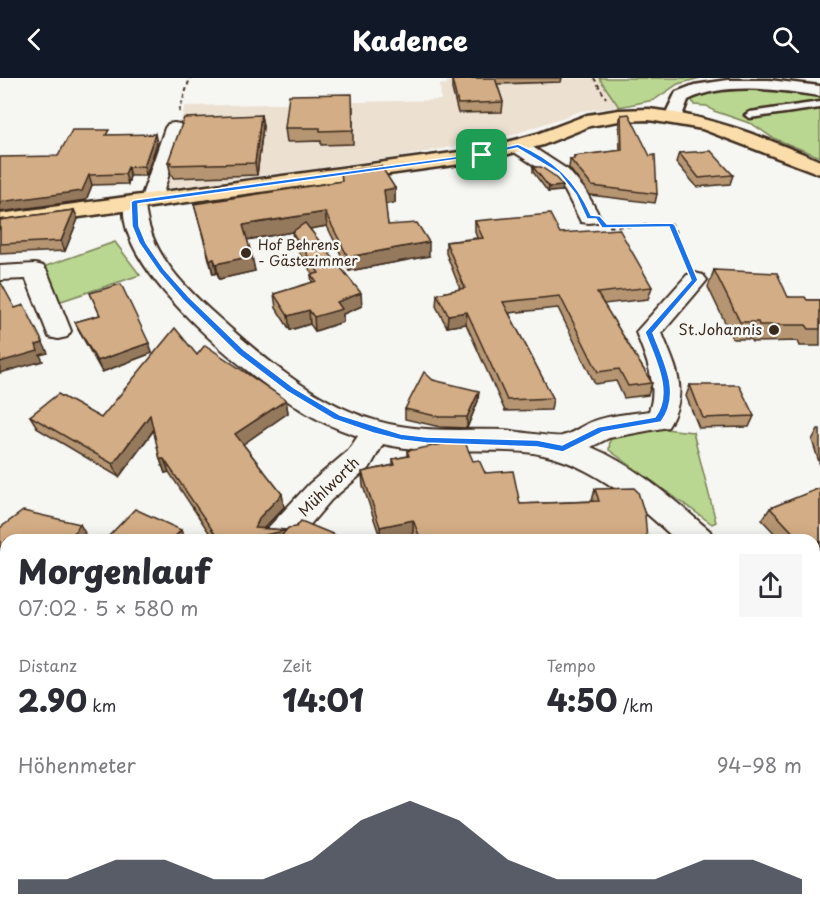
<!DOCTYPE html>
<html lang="de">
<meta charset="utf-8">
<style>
:root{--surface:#fff;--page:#f7f7f7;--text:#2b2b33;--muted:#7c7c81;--accent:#111827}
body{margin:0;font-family:"Playpen Sans",sans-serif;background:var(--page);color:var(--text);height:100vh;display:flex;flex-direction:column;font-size:22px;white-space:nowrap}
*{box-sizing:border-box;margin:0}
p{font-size:20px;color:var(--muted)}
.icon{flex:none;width:33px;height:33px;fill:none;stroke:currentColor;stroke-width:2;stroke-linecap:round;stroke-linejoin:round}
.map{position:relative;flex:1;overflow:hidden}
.details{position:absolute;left:0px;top:456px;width:820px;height:384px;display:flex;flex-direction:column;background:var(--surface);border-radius:18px 18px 0 0;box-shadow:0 3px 15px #0003}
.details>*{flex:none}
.pin{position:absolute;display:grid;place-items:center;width:51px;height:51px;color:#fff;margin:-26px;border-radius:12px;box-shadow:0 3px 9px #0006}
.round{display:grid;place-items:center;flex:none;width:63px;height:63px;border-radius:0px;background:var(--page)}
.headline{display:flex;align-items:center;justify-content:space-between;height:102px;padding:0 18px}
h1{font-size:33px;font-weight:800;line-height:45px}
.metrics{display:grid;grid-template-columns:repeat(3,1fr);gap:9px;height:102px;padding:6px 18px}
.metrics div{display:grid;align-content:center}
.metrics b{font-size:30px;font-weight:800}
.metrics small{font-size:16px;font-weight:400}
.metrics p{font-size:16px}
.chart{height:168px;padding:12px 18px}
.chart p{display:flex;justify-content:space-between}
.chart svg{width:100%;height:108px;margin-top:6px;fill:var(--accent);opacity:.7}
header{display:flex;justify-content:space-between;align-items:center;height:78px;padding:0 18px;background:var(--accent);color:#fff;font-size:27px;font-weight:800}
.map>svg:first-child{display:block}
</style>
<header><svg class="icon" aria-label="back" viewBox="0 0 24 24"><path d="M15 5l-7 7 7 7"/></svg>Kadence<svg class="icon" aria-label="search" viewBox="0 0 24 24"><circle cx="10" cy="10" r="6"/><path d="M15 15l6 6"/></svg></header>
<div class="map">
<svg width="820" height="840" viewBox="0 0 820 840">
<rect width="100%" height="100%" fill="#f6f6f2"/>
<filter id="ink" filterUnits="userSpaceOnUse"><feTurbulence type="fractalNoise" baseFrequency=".0167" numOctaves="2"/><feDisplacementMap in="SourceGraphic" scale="12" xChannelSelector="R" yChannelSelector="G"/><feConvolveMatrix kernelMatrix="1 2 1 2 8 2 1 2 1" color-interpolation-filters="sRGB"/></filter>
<g filter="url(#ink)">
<path fill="#ece0d1" d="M447 0H599L619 29 581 33 512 57 400 79 161 111 185 28 441 22 440 7 447 6Z"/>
<g fill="#b9d790" stroke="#7a8057" stroke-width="1.5">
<path d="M599 0H700L678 6 654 22 619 29Z"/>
<path d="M736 6 820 16V79L773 60 752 46 714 33 707 28 694 27 692 22 697 15Z"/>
<path d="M115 164 140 197 58 224 46 188Z"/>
<path d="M655 350 693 354 716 444 712 446 609 372 610 362 619 355Z"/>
</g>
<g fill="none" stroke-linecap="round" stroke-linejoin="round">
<g stroke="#3b2a1e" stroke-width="5">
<path id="service" d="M820 24V30L750 40 745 37 750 34Z"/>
</g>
<g stroke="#3b2a1e" stroke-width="4">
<g id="minor">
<path d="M174 45 180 46 183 50 161 122 158 126 145 127C149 175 185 210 220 241 271 287 330 337 400 348 435 354 469 351 504 352 514 353 558 360 562 358 572 356 581 348 591 344 608 337 630 336 649 333 659 306 645 279 636 254L687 197 695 195 703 197 707 202 703 207 662 255C676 291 690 313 668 349L609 360 591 369C636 388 673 421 710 453L714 462H676C633 422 586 380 525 374 477 370 430 377 383 366L370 389 331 422 297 462H261L265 453 309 406 348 373 358 358C337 351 318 343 300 331 247 297 129 202 124 137 124 130 123 125 127 120L134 118 141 120 165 50 168 46Z"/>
<path d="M518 62 525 64 568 92 585 112 600 139 597 144 589 145 581 144 565 113 554 100 511 72 509 68 511 64Z"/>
<path d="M35 186 43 188 47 193 71 253 67 259 58 261 49 259 26 201 0 202V188Z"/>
<rect x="814" y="488" width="6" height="28"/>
<path d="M6 658V700L0 702V660Z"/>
<path d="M600 834H646L645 840H599Z"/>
</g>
</g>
<g stroke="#3b2a1e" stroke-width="5">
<path id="tertiary" d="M728 2H769L820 8V18C780 12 726 3 688 22L680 43H666L664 39 676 14 694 7Z"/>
</g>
<g stroke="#3b2a1e" stroke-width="5">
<path id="primary" d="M649 31C710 38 764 59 820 83V96L702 51 649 42 619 43 590 48 543 67 482 83 0 150V136L482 71 537 56 587 37 619 32Z"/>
</g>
<g stroke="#3b2a1e" stroke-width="2" stroke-dasharray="4 3" stroke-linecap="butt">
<path d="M594 0 606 20"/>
<path d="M179 34 190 0"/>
</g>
<path stroke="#3b2a1e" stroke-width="3" stroke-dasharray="4.5 4" stroke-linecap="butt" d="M609 148 672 147 688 184"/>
<use href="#service" fill="#f6f6f2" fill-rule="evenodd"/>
<use href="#minor" fill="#f6f6f2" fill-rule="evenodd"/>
<use href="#tertiary" fill="#f6f6f2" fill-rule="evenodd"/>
<use href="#primary" fill="#faddab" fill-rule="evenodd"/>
</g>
<g fill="#b59572" stroke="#3b2a1e" stroke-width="1.5">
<path d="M461 0H562L561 4 497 6 503 24 502 34 458 35 452 11V2L461 1Z"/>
<path d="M353 29V66L321 67V63L287 64 285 50Z"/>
<path d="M261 37 263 49 257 97 173 100 172 97H171L168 84Z"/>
<path d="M621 37 657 116 655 125 590 117 569 90 570 81H573L574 78 620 73 619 45Z"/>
<path d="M111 57 157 65 146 98H130L128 106 92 107 86 122 58 78Z"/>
<path d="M679 75 733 97 730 106 697 109 676 84Z"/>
<path d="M533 89 562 113 548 114 533 94Z"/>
<path d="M395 110V125L385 126 388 147 429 178 349 193 327 148 310 151 362 228 343 236V244L315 253 310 246 290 252 276 230 274 216 312 205 311 197H313L294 167 292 154 247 162 255 193 219 201 217 195 213 196 194 126Z"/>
<path d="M74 132 78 141 65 173 0 176V142Z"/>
<path d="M475 143 560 155 652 209 648 221 603 226 652 305 648 317 624 320 616 303 595 306 558 230 509 235 553 320 551 332 505 333 466 246 447 249 436 228 437 216 460 211 446 175V164L477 160 475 154Z"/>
<path d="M714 192 788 219 807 222H820V268H800L798 263 752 264 750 261H733L708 209Z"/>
<path d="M90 215 149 265 152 275 102 294 80 255 75 244 100 237Z"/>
<path d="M197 277 286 322 288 335 243 366 282 416 284 429 264 450 347 462H214L169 394 165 395 160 381 154 352 119 399 38 351 30 338 101 340Z"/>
<path d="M433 302 478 323 467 350 440 349 405 341V331Z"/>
<path d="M690 307 754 338 749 349 699 350 686 318Z"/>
<path d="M818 351H820V387L812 362Z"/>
<path d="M407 373 473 383 520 426 592 423 595 411 647 462H416L413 456 385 462H381L363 408 362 394 393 387V381L407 378Z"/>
<path d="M820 410V472L814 474V462H781L762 442 770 430Z"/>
<path d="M0 450 85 455 6 462V545L0 543Z"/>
<path d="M820 502V654H814V503Z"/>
<path d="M6 681V742L0 740V693Z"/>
<path d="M545 834H606L608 840H545Z"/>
<path d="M697 834H760L762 840H699Z"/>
</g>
<g fill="#94795d" stroke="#3b2a1e" stroke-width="1.5">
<path d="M261 37 263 49 257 97 255 85Z"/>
<path d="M155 56 157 65 146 98 144 88Z"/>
<path d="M128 89 130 98 128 106 125 96Z"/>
<path d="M89 97 92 107 86 122 0 134V124Z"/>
<path d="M563 108 562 113 548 114 549 109Z"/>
<path d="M395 110V125L384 126V112Z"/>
<path d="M74 132 78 141 65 173 61 163Z"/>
<path d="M325 134 327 148 245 162 243 147Z"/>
<path d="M429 164V178L349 193 348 179Z"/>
<path d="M252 178 255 193 219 201 216 186Z"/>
<path d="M214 181 217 195 213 196 210 182Z"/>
<path d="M361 215 362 228 343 236V244L315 253 314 239 337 224Z"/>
<path d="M309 232 310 246 290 252 288 238Z"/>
<path d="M467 234 466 246 447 249 448 237Z"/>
<path d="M43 265 48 275 40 277 43 283 0 295V284L36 267Z"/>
<path d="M149 265 152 275 102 294 97 283Z"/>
<path d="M479 313 478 323 467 350V339Z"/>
<path d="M286 322 288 335 239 369 235 356Z"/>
<path d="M150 337 155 350 119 399 113 386Z"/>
<path d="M160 381H164L169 394 165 395Z"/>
<path d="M282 416 284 429 263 451 288 452 290 462H241L255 450 260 439Z"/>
<path d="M413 442V456L385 462H381L380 449Z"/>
<path d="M80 446 85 455 80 462H69Z"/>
<path d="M181 452 185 462H172Z"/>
<path d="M820 463V472L814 474V466Z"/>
<path d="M9 834H13L19 837V840H8Z"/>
<path d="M238 834H241L244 839V840H238Z"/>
</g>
<g fill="#d3ad85" stroke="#3b2a1e" stroke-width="1.5">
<path d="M464 0H495L503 24 458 26 452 2 464 1Z"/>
<path d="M352 16 353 52 320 53V50H285L289 17Z"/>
<path d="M629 36 650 78 655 77 657 116 592 108 570 81H574V78L622 72 621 37Z"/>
<path d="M261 37 255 85 170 87 171 84H168L184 40Z"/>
<path d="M72 52H109L106 57 155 56 144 88 128 89 125 96 89 97 82 113 0 124V79L58 78Z"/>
<path d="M711 73 733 97 699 100 679 75Z"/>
<path d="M381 88 395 110 384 112 388 147 417 145 429 164 348 179 325 134 243 147 252 178 216 186 214 181 210 182 194 126 342 103 341 94Z"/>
<path d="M533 89H541L553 97 563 108 549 109Z"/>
<path d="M74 132 61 163 0 166V142Z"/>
<path d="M550 136 560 155 619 151 652 209 597 215 652 305 628 308 619 291 598 294 560 218 503 224 553 320 507 322 467 234 448 237 437 216 465 210 446 164 483 160 475 143Z"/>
<path d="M305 145 361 215 337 224 342 231 314 239 309 232 288 238 274 216 316 203 311 197 319 195 292 154Z"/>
<path d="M714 192 777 195 788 219H805L807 222H820V251H809L806 247H759L758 244H740Z"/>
<path d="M0 203 15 230 24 227 43 265 36 267 38 273 0 284Z"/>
<path d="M121 206 149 265 97 283 75 244 100 237 90 215Z"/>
<path d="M175 250 197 277 205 267 286 322 235 356 282 416 260 439 255 450 288 452 241 462H219L164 381H160L150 337 113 386 30 338 58 316 101 340Z"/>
<path d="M424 294 433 302 479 313 467 339H440L405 331Z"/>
<path d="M690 307H739L754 338 703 340Z"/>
<path d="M464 362 473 383 479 382 485 395 513 393 520 426 599 423 595 411 634 410 638 414 645 437 647 462H421L413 442 380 449 362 394 395 387 393 381 409 378 407 373Z"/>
<path d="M820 410V463L814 466V462H800L770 430Z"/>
<path d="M135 431 181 452 172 462H105Z"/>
<path d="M23 433 80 446 69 462H6V538L0 537V450Z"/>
<path d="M301 443 347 462H278L288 450 296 449Z"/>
<path d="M820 502V642H814V503Z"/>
<path d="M6 681V737L0 736V693Z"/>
<path d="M6 832V834H9L8 840H0V833Z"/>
<path d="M200 834H238V840H198Z"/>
<path d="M549 834H606L609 835 608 840H548Z"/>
<path d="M706 834H760L762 840H707Z"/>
<path d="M168 837V840H128Z"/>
</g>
</g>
<path fill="#1a73e8" stroke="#fff" stroke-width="1.5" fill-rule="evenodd" d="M518 66C554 82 576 102 591 137L600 138 607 146 672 145 675 147 698 202 653 255C664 284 682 316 661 344L603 354 563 374 537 369 426 365 401 362 373 355 333 341 288 314 238 276 183 222 159 194 139 165 132 148 131 124 134 122 482 75ZM517 70 559 95 576 117 587 141H596L602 150 669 149 691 202 645 254C654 279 674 315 655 339L598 349 562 367 537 362 426 359 401 356 340 337 294 310 244 272 189 219 164 191 146 165 139 148 138 126 482 78Z"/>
<g fill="#3b2a1e" stroke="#f6f6f2" stroke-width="2">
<circle cx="246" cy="175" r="6"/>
<circle cx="774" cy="252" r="6"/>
</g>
<g text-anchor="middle" stroke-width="5" stroke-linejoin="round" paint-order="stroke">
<g font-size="14" fill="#3b2a1e" stroke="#f6f6f2" text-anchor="start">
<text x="258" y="172">Hof Behrens<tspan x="258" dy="16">- Gästezimmer</tspan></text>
</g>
<g font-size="15" fill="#3b2a1e" stroke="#f6f6f2" text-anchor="end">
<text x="762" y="257">St.Johannis</text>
</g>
<g font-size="15" fill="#3b2a1e" stroke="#f6f6f2">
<text transform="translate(329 409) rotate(-44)" y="5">Mühlworth</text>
</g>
</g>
</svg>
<div class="pin" style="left:482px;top:77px;background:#1e9e55"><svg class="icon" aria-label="arrive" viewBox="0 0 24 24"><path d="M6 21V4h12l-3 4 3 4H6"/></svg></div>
<section class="details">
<div class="headline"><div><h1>Morgenlauf</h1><p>07:02 · 5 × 580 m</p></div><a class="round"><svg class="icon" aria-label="share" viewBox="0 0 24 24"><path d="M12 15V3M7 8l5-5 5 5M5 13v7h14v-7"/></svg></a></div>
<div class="metrics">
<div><p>Distanz</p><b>2.90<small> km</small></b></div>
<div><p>Zeit</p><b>14:01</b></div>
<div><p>Tempo</p><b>4:50<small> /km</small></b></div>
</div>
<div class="chart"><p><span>Höhenmeter</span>94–98 m</p>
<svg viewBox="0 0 160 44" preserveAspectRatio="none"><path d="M0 44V38L10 38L20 30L30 30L40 38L50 38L60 30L70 14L80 6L90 14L100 30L110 38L120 38L130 38L140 30L150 30L160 38V44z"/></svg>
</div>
</section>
</div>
